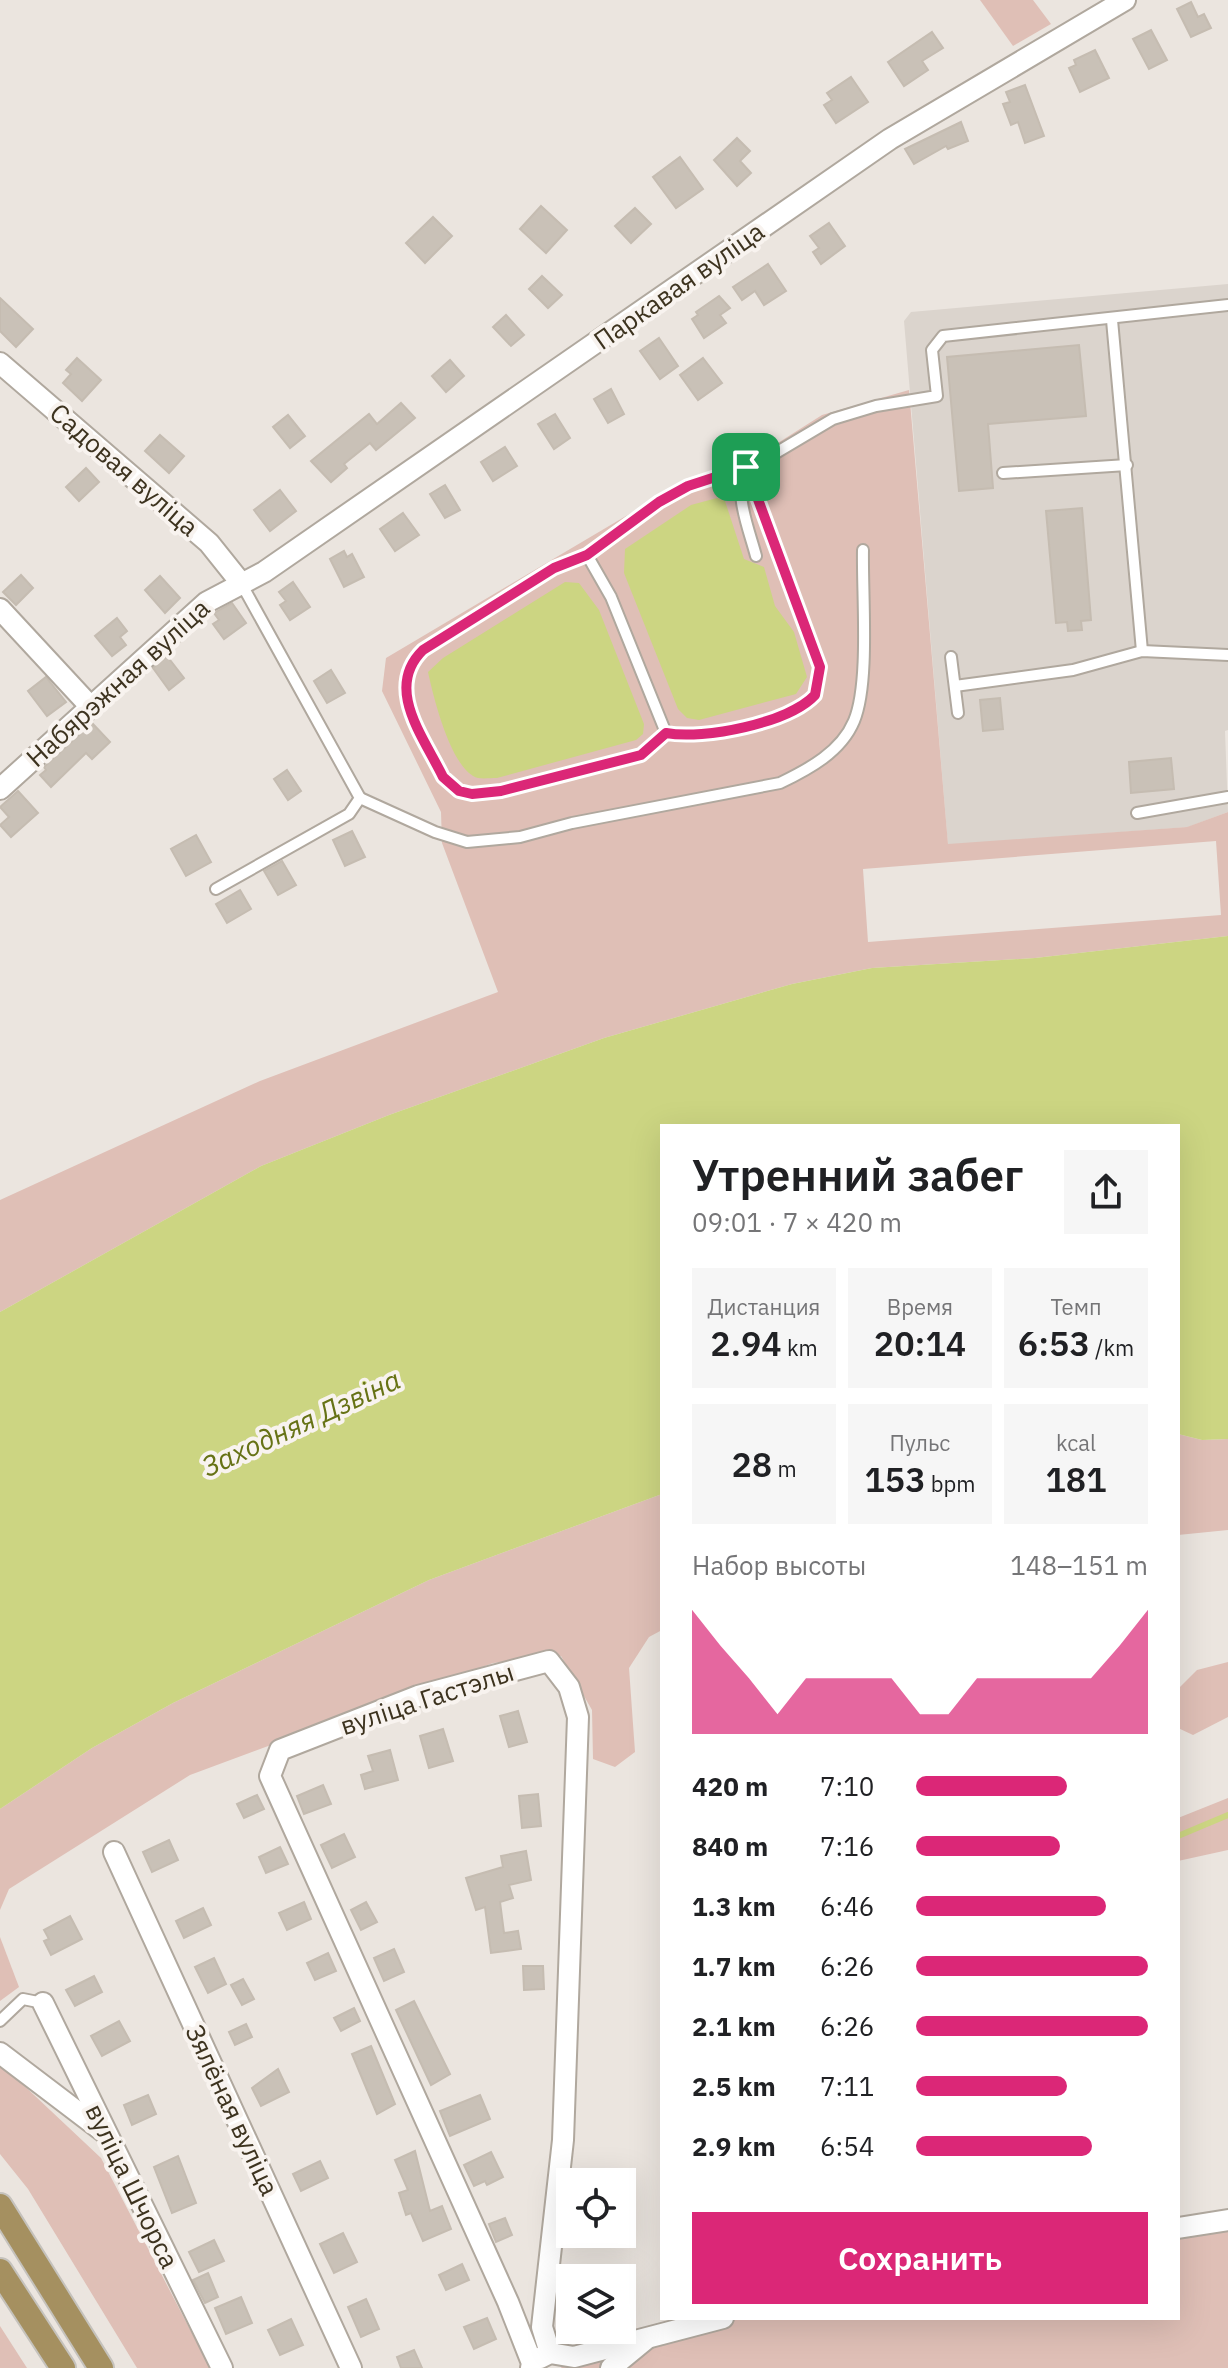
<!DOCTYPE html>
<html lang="ru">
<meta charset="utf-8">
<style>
:root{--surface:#fff;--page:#f6f6f6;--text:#202124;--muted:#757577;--accent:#db2777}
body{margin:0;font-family:"IBM Plex Sans",sans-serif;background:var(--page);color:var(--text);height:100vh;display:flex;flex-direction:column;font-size:30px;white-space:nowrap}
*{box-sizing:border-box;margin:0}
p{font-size:26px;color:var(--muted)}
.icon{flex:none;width:44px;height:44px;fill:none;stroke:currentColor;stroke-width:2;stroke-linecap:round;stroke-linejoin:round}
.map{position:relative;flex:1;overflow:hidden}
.drawer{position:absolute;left:660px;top:1124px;width:520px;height:1196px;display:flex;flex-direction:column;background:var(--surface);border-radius:0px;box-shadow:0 8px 32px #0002}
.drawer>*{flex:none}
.controls{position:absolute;left:556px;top:2168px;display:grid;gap:16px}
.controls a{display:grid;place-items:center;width:80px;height:80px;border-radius:0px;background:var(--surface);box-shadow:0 8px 32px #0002;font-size:40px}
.pin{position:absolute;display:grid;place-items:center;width:68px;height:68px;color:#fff;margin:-34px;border-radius:16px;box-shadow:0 4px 12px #0006}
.round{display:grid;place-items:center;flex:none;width:84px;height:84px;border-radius:0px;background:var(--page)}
.head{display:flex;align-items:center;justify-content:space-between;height:136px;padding:0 32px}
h1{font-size:44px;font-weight:600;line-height:60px}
.figures{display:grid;grid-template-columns:repeat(3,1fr);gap:12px;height:136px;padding:8px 32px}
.figures div{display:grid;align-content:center;border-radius:0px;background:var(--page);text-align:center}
.figures b{font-size:34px;font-weight:600}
.figures small{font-size:22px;font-weight:400}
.figures p{font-size:22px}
.chart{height:224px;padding:16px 32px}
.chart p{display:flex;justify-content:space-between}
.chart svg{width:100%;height:144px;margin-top:8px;fill:var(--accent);opacity:.7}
.primary-button{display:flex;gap:16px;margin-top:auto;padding:16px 32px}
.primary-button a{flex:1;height:92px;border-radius:0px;background:var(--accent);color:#fff;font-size:32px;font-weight:600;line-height:92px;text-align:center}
ul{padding:0 32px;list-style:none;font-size:26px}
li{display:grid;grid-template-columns:128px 96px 1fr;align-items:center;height:60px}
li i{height:20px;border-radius:10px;background:var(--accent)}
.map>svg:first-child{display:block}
</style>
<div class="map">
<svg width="1228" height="2368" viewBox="0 0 1228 2368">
<rect width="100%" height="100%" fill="#ebe5df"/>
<path fill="#dbd4cd" d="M1228 284V730L1225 731 1228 812 1188 827 948 845 904 321 911 312Z"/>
<g fill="#dfbfb6" fill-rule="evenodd">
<path d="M980 0H1033L1051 24 1013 46Z"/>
<path d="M909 390 948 844 1187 827 1228 812V936L1035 958 872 968 792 984 604 1038 389 1115 261 1166 0 1312V1200L260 1081 498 992 442 843 441 812 382 691 386 658 685 481 762 453 822 415ZM1216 841 1221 915 868 942 863 869Z"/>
<path d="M1178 1434 1202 1440 1228 1439V1530L1178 1535Z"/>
<path d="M662 1494V1630L649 1637 629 1668 635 1752 615 1767 593 1759 592 1710 561 1656 493 1663 190 1775 9 1889 0 1910V1809L92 1748 173 1703 429 1580Z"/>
<path d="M1228 1662V1717L1193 1735 1178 1728V1689L1197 1670Z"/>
<path d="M1228 1798V1850L1178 1861V1818Z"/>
<path d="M0 1937 19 1987 0 2001Z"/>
<path d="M0 2063 101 2158 210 2368H137L28 2189 0 2154Z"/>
<path d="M1228 2212V2368H561L574 2346 692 2318H1178V2220Z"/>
<path d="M0 2326 27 2368H0Z"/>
</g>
<g fill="#ccd582">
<path d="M717 498 725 501 744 559 764 567 775 606 794 632 807 677 796 694 699 720 687 718 678 709 624 573 625 549 691 505Z"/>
<path d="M565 582 579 583 599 610 644 724 643 734 636 740 497 778C491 778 483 779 478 778 451 771 433 695 428 672L443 658Z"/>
<path d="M1228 936V1439L1202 1440 1178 1434V1126H662V1494L429 1580 173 1703 92 1748 0 1809V1312L261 1166 389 1115 604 1038 792 984 872 968 1035 958Z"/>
</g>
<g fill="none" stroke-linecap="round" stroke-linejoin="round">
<path stroke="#ccd582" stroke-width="6" d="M1178 1836 1228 1815"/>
</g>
<g fill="#c9c1b7" stroke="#c5bcb1" stroke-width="2">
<path d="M1191 2 1198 17 1204 14 1211 28 1191 37 1177 9Z"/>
<path d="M1151 30 1167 60 1149 69 1133 39Z"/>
<path d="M932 32 943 48 922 61 928 70 904 86 888 62Z"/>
<path d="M1095 50 1109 78 1080 92 1069 68 1076 65 1074 60Z"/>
<path d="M851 77 868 102 836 123 824 105 832 100 827 93Z"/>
<path d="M1025 85 1044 136 1025 143 1018 122 1011 125 1003 104 1010 102 1006 92Z"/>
<path d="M961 122 968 141 948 149 946 146 914 164 905 149Z"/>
<path d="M737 138 750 151 740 161 751 173 737 186 714 160Z"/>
<path d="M680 157 703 189 676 208 653 177Z"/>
<path d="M541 206 567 230 546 253 520 229Z"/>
<path d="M635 208 651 224 631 243 615 226Z"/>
<path d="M433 217 452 236 425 263 406 243Z"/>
<path d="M829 223 845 246 821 264 813 252 819 248 810 236Z"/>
<path d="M768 264 786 291 764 305 755 291 742 300 733 287Z"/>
<path d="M542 276 562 295 548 308 529 289Z"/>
<path d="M719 296 730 308 720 315 726 323 704 338 692 319 698 315 696 312Z"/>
<path d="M0 298 33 329 16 347 0 331Z"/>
<path d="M506 315 524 335 511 346 493 327Z"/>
<path d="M659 338 678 366 660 379 640 351Z"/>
<path d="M1079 345 1086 416 988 424 993 488 959 491 947 357Z"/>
<path d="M77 358 101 380 82 401 63 383 71 374 66 370Z"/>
<path d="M703 358 722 383 698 400 680 375Z"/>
<path d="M450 360 464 376 446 392 432 376Z"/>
<path d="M611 389 624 414 608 423 594 399Z"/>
<path d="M401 403 415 418 376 450 370 443 344 464 347 468 331 482 311 461 369 414 377 424Z"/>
<path d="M555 414 570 438 554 449 538 424Z"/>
<path d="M288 415 305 436 290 448 273 427Z"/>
<path d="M160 435 184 456 169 473 145 451Z"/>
<path d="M505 447 517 466 493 481 481 462Z"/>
<path d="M86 468 99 482 79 501 66 487Z"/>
<path d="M445 485 460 510 445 518 430 494Z"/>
<path d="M280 490 296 511 270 531 254 510Z"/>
<path d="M1082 508 1091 620 1081 621 1082 630 1068 631 1067 622 1056 623 1046 511Z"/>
<path d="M403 513 419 535 395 551 380 529Z"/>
<path d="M344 551 347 557 352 554 364 577 344 587 330 559Z"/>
<path d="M21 575 33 588 16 605 3 592Z"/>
<path d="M160 576 180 598 165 613 145 590Z"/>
<path d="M293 582 310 607 290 620 280 605 286 601 279 592Z"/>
<path d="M232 603 246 623 224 639 213 624 219 620 214 613Z"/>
<path d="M117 618 127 631 120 637 126 645 112 656 95 636Z"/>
<path d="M167 656 184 678 169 690 153 668Z"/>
<path d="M331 670 345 693 327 703 314 681Z"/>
<path d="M46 677 66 702 47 716 28 691Z"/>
<path d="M1000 698 1003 729 983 731 980 700Z"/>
<path d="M92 723 110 742 92 759 86 753 51 787 40 775 46 770 44 767Z"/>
<path d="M1171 758 1174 789 1131 793 1129 762Z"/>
<path d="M287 770 301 791 288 800 274 779Z"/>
<path d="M18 791 38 813 11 837 0 825 9 817 0 807Z"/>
<path d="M352 831 365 857 345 866 333 840Z"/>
<path d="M196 835 211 862 186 876 171 849Z"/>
<path d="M282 861 296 885 278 895 264 871Z"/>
<path d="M240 890 251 909 227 923 216 904Z"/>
<path d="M518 1711 527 1742 509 1747 500 1716Z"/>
<path d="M443 1729 453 1761 429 1768 420 1736Z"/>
<path d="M390 1750 398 1780 365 1789 361 1775 373 1771 368 1756Z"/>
<path d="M323 1785 331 1804 304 1814 297 1796Z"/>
<path d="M538 1794 541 1826 522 1828 519 1796Z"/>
<path d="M257 1795 264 1809 244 1818 237 1804Z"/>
<path d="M344 1834 355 1857 332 1868 321 1845Z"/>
<path d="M169 1840 178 1860 152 1872 143 1852Z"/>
<path d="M280 1847 288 1864 266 1873 259 1857Z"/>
<path d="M526 1851 531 1880 509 1885 513 1898 500 1902 504 1933 518 1931 521 1949 491 1953 485 1907 476 1910 466 1878 503 1867 501 1856Z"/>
<path d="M304 1902 311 1919 287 1930 279 1913Z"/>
<path d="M366 1902 377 1922 361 1930 351 1910Z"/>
<path d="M203 1908 211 1925 184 1938 176 1921Z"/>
<path d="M70 1916 82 1939 51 1955 44 1941 49 1939 44 1930Z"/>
<path d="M394 1949 404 1972 384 1981 374 1958Z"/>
<path d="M328 1953 336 1971 315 1980 307 1963Z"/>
<path d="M214 1958 226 1984 208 1993 195 1967Z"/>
<path d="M523 1966H543L544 1989 524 1990Z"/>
<path d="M94 1976 102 1992 75 2006 66 1990Z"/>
<path d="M243 1979 254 1999 242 2005 231 1985Z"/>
<path d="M414 2001 450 2074 431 2085 396 2010Z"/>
<path d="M354 2008 360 2021 341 2031 334 2018Z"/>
<path d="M119 2021 130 2041 102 2056 91 2036Z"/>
<path d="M246 2024 252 2037 235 2045 229 2032Z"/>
<path d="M371 2046 395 2104 377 2114 352 2054Z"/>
<path d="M278 2069 289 2092 261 2106 252 2088Z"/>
<path d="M148 2095 156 2114 132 2125 124 2105Z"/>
<path d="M480 2095 490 2119 450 2136 440 2111Z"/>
<path d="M415 2151 430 2211 442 2206 451 2229 423 2241 411 2213 406 2215 399 2193 408 2190 395 2160Z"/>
<path d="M491 2152 503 2177 487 2185 485 2181 474 2186 464 2165Z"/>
<path d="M178 2156 196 2203 172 2213 154 2167Z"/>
<path d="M320 2161 328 2178 301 2191 293 2174Z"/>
<path d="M505 2218 512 2235 496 2242 489 2224Z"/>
<path d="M343 2233 357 2262 334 2273 320 2244Z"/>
<path d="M214 2240 224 2261 199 2272 189 2252Z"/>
<path d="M462 2264 469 2280 446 2290 439 2275Z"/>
<path d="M208 2273 218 2297 205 2303 193 2280Z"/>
<path d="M241 2297 252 2323 226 2334 215 2308Z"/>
<path d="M366 2299 379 2329 361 2337 348 2307Z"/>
<path d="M487 2318 496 2339 474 2349 464 2327Z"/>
<path d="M291 2319 303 2345 280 2355 268 2330Z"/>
<path d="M414 2350 422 2368H401L397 2357Z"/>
</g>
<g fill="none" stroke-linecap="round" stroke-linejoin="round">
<g stroke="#b0a89e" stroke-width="14">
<g id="lane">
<path d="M1112 320 1142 651"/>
<path d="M746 467 820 667 815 695C789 723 704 740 666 733L641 755 501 791 472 794 459 791 443 777C423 736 384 688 423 650L554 568 587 555 659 502 688 486 764 460 833 419 876 406 937 396 932 350 943 336 1228 305"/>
<path d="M746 467C733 493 749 529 756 556"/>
<path d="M1003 473 1127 465"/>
<path d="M587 555 611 597 666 733"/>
<path d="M951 657 958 713"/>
<path d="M955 686 1073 670 1142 651 1228 655"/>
<path d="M360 798 435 832 467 842 520 837 572 823 780 783C809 769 841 752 854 721 870 683 862 594 863 550"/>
<path d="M1137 813 1228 797"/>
<path d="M216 889 349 814 360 798 241 583"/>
<path d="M0 2021 23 1999 43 2003"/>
</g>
</g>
<g stroke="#b0a89e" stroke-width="24">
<g id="street">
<path d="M0 363 209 543 241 583"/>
<path d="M0 609 89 705"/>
<path d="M0 789 207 602 264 572 890 139 1125 0"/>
<path d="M114 1852 351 2368"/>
<path d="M43 2003 222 2368"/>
<path d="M0 2053 104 2132"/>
<path d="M1178 2228 1228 2220"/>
<path d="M540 2358 550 2353 574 2357 723 2318"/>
<path d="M531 2368 532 2363 508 2302 270 1776 280 1750 418 1696 549 1661 569 1687 578 1717 563 2140 542 2327 550 2353"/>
<path d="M611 2368 645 2340"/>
</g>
</g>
<g stroke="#c5c2bc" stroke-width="28">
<g id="primary">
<path d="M0 2206 101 2368"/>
<path d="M0 2271 63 2368"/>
</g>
</g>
<use href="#lane" stroke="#fff" stroke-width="10"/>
<use href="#street" stroke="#fff" stroke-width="20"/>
<use href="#primary" stroke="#a59060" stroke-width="24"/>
</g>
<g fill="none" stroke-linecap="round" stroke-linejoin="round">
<g stroke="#fff" stroke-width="16">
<path id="route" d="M746 467 820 667 815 695C789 723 704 740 666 733L641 755 501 791 472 794 459 791 443 777C423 736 384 688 423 650L554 568 587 555 659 502 688 486Z"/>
</g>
<use href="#route" stroke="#db2777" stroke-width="10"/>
</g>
<g text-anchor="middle" stroke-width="8" stroke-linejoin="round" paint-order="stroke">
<g font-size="26" fill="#3d331f" stroke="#f8f3ef">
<text transform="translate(679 286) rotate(-35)" y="9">Паркавая вуліца</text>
<text transform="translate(124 470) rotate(41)" y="9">Садовая вуліца</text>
<text transform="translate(118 683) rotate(-42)" y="9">Набярэжная вуліца</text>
<text transform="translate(427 1699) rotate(-18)" y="9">вуліца Гастэлы</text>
<text transform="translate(232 2110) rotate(65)" y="9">Зялёная вуліца</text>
<text transform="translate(132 2186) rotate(64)" y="9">вуліца Шчорса</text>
</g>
<g font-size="28" font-style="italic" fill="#667215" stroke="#f8f3ef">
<text transform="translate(301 1423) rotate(-25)" y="10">Заходняя Дзвіна</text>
</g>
</g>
</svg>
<div class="controls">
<a><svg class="icon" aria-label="locate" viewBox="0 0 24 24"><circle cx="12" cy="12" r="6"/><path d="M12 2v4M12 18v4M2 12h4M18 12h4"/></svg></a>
<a><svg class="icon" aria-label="layers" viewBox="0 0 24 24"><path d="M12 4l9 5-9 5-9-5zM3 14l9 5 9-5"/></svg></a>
</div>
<div class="pin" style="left:746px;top:467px;background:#1e9e55"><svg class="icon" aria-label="arrive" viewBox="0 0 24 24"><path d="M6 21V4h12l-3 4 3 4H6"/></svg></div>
<section class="drawer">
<div class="head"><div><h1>Утренний забег</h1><p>09:01 · 7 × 420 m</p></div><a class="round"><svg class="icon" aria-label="share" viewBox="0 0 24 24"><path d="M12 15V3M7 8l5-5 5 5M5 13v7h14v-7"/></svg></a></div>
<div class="figures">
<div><p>Дистанция</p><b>2.94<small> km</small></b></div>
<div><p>Время</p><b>20:14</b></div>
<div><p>Темп</p><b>6:53<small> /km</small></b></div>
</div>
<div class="figures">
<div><b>28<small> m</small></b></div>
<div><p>Пульс</p><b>153<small> bpm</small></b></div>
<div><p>kcal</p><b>181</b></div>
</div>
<div class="chart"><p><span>Набор высоты</span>148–151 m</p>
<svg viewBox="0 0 160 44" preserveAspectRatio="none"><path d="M0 44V6L10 17L20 27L30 38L40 27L50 27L60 27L70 27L80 38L90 38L100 27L110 27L120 27L130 27L140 27L150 17L160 6V44z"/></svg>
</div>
<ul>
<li><b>420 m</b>7:10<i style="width:65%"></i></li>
<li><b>840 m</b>7:16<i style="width:62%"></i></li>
<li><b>1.3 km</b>6:46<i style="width:82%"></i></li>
<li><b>1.7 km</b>6:26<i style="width:100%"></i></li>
<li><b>2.1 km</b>6:26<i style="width:100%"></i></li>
<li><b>2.5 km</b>7:11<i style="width:65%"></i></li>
<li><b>2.9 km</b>6:54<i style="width:76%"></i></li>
</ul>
<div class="primary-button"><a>Сохранить</a></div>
</section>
</div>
